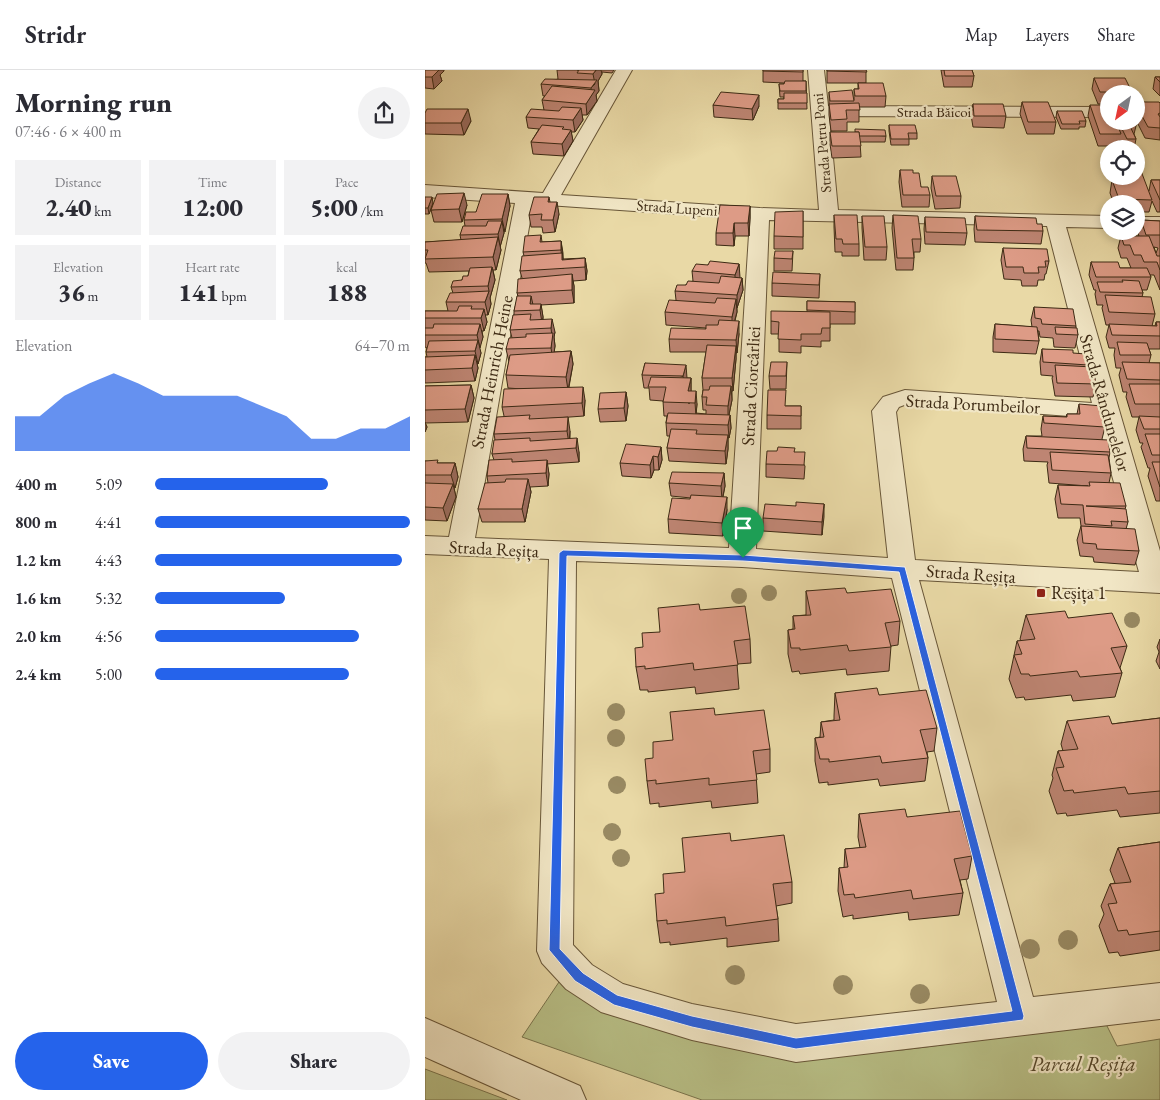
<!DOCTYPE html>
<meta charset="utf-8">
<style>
:root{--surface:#fff;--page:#f2f2f3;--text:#2b2b33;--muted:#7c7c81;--line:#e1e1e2;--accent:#2563eb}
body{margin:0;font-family:"EB Garamond",serif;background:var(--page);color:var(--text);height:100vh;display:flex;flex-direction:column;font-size:19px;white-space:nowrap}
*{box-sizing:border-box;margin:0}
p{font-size:16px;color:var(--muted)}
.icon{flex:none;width:28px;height:28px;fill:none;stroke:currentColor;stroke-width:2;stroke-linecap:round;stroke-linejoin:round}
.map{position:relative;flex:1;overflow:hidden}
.sheet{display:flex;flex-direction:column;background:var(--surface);width:425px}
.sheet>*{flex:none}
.needle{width:32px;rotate:213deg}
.tools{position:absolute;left:675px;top:15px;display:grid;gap:10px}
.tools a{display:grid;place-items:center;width:45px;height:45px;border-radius:50%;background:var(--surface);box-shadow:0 2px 8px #0003;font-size:25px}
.pin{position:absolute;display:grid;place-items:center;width:42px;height:42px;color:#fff;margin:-51px -21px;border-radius:50% 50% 50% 0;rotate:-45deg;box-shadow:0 0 5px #0007}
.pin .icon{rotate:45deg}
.round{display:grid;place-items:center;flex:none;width:52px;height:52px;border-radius:26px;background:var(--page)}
.headline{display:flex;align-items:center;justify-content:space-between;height:85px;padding:0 15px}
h1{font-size:28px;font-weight:800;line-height:38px}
.metrics{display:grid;grid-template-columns:repeat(3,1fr);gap:8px;height:85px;padding:5px 15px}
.metrics div{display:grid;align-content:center;border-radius:0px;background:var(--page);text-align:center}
.metrics b{font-size:25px;font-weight:800}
.metrics small{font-size:14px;font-weight:400}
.metrics p{font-size:14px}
.chart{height:140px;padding:10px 15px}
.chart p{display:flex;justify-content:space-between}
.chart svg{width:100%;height:90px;margin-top:5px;fill:var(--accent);opacity:.7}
.action{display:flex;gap:10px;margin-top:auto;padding:10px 15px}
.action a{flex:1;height:58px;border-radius:30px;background:var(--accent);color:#fff;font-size:20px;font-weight:800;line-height:58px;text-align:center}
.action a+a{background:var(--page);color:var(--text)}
ul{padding:0 15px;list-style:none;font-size:16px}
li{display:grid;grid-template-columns:80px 60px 1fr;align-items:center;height:38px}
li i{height:12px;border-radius:6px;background:var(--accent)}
header{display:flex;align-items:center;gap:30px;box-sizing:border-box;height:70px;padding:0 25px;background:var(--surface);border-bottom:1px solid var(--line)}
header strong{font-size:24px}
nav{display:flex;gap:28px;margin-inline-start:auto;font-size:18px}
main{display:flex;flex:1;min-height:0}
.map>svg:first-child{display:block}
</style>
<header>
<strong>Stridr</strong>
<nav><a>Map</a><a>Layers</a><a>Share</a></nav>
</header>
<main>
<section class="sheet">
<div class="headline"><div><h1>Morning run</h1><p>07:46 · 6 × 400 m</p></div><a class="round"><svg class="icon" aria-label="share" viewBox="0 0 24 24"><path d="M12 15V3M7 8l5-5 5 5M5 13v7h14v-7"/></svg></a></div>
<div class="metrics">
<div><p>Distance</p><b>2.40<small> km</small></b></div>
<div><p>Time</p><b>12:00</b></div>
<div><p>Pace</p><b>5:00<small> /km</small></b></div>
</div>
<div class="metrics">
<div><p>Elevation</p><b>36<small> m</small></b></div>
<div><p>Heart rate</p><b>141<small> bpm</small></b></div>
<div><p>kcal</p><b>188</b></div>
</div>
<div class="chart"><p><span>Elevation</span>64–70 m</p>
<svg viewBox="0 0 160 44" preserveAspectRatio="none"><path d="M0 44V27L10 27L20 17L30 11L40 6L50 11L60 17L70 17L80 17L90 17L100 22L110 27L120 38L130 38L140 33L150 33L160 27V44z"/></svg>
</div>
<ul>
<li><b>400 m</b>5:09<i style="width:68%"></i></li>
<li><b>800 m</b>4:41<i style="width:100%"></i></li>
<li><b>1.2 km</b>4:43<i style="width:97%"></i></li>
<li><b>1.6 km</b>5:32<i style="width:51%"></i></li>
<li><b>2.0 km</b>4:56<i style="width:80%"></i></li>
<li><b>2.4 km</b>5:00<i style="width:76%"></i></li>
</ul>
<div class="action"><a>Save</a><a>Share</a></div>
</section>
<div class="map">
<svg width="735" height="1030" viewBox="0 0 735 1030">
<rect width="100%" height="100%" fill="#e9d9a6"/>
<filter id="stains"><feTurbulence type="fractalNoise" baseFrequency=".004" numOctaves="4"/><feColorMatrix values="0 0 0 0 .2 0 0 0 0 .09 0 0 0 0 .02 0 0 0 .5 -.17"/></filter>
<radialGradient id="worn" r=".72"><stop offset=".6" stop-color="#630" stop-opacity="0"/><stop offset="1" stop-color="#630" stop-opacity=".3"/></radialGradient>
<g fill="#b8bf86" stroke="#7a744d">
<path d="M136 909 373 986 477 980 681 954 692 976 735 969V1030H277L97 967Z"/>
<path d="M0 999 82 1030H0Z"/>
</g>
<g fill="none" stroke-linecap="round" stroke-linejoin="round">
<g stroke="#685638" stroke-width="2">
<g id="minor">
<path d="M191 0H207L136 125 335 138 394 140 383 0H399L403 36 684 37V47L404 46 413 140 684 146V158L641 157 735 481V523L494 510 608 927 735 913V949L371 992 267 970 176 942 141 919 117 893 112 881 124 489 0 484V466L24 467 90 133 0 127V115L118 123ZM108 134 325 149 304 478 50 468ZM344 150 622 156 667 333 480 320 458 327 447 341 463 488 331 479ZM482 334 671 348 714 502 490 490 471 342 474 337ZM151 491 317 497 467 508 572 932 371 954 267 934 198 914 167 895 148 875Z"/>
<rect x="711" y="147" width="24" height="12"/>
<path d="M0 948 155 1016 161 1030H96L9 991 0 987Z"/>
</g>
</g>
<use href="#minor" fill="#f1e6c5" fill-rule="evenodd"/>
</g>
<g fill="#988962">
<circle cx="344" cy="523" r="8"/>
<circle cx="314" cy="526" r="8"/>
<circle cx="707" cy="550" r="8"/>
<circle cx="191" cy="642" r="9"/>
<circle cx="191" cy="668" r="9"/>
<circle cx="192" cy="715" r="9"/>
<circle cx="187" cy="762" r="9"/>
<circle cx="196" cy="788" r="9"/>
<circle cx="643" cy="870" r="10"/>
<circle cx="605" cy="879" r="10"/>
<circle cx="310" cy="905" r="10"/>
<circle cx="418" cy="915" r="10"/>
<circle cx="495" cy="924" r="10"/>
</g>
<g fill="#be8573" stroke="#3d2a14" fill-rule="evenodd">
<path d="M0 0 19 1 15 5 17 11 9 19 0 18Z"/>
<path d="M132 0H189L187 3 177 2V4L173 11 174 21 171 25 172 31 162 45H157L158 50 150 62H146L148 71 139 86 108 84 106 72 114 59 103 58 101 47 119 40 117 30 120 26H118L116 14 133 9Z"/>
<path d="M338 0H378V11H381L382 39H353V29H359V27H355L354 14H359V13L338 12Z"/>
<rect x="402" y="0" width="39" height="13"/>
<path d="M516 0H547L549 6 547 17H519Z"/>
<path d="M730 7H735V26L728 19Z"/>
<path d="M669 8 707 22V24H684V34H673L667 19Z"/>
<path d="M433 13 461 26 460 37H434V52H422V61H406L404 45V22L429 30V19H433Z"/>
<path d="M597 32 631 52 629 64H602L595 44Z"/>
<path d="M711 32 735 33V70L720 68 712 52 709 64 711 69 709 79H699L695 70 693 76H673L663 46 665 35 684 51H711Z"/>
<path d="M548 34 581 46 579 58 548 57 546 45Z"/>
<path d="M288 35 334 36 328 50 289 47Z"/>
<path d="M632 41 661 51 660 57H654V59H636L631 47Z"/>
<path d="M0 43 46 51 39 65 0 64Z"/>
<path d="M464 55 492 63V69H484V75H466L464 61Z"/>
<path d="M405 62 461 66 460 72H435L436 87 407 88 405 74Z"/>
<path d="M475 100 488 103 496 117 505 125 504 137H477L474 112Z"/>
<path d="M507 106 536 126 535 138 510 139 506 118Z"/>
<path d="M702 106H711L724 121 726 110H735V142H732L727 131 724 142H711V134H689L685 123 687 110 701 111Z"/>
<path d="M83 124 85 136 79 162V163L75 177 76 180 71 200H68L70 210 65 228 66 234 63 245H60L62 252 59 261H57L58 267 54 278 56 283 53 294H52L53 298 50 311 0 313V287H2L1 282 2 278 0 277V241H23L21 232 28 223 26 217 43 206 44 201 4 202 1 193H0V172L36 170 35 165 40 156 39 150 51 142Z"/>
<path d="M0 127 8 133 4 144H0Z"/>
<path d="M124 127 125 132 134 144 130 162 118 163 117 157H106L104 145Z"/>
<path d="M42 135 37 152H9L6 140Z"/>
<path d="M325 136V148L324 166H310L309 176 291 175V163Z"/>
<path d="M378 141V179H349V166Z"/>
<path d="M409 145 434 174V186H417V182H410L409 157Z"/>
<path d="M468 145 496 169 495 182H489V188L488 200H471L467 158Z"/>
<path d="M437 146 462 177 461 190H439L437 158Z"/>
<path d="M550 146 612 154 618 161 616 174 550 172 549 159Z"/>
<path d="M500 147 542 163 540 175 500 174 499 159Z"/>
<path d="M716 150 735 151V220L729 205H725L726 207 722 220H717L718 223 717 227 730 244 727 256H730L731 252H735V279H724L726 285 724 293H735V431H731L723 406 725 398H723L716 377 718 373H715L711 360 714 347H707L701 327 702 322H698L694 305 696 298H691L689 285 690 278H684L681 267 684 255H681L677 238 678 235H672L670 224 671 220H669L664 205 666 192 695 198H706L702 188H696L693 178 696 166H714L713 163ZM729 177 733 178 731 183Z"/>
<path d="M116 165 117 172 136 171 138 183V189L160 188 162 201 161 210 148 211 149 216V233L116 235 118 247V249L130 262 129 267 130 276 129 282 146 281 148 294 144 317 160 330 159 346 117 349 145 361V369L154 382V392L122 394 124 404 123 416 105 417 106 422 100 452H57L53 439 63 413 62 406 69 390 67 384 70 370 69 364 79 346 77 337 97 319 83 318 81 305 84 292 81 279 87 268 85 260 89 245V241L93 226 92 223 97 208 95 201 99 186 98 182Z"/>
<path d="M578 178 624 191 621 204H620L619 210H613L612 216H597L596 210 579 209 576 190Z"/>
<path d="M368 181 367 201H349V188Z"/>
<path d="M314 194V208H317L318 220 312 238V242L310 251 314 264 312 283H311V289L308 321H307V330L304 345H305L306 358 304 368H303V379L301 394 244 391 242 378 245 366H242L241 353 242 346H239L238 331 225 330 224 318H219L217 305 220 293 262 308H266V321L272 334 271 343 281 344V340H278L277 327 278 320 277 308 281 282H245L244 269 281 259V258L241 255 240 242 251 230 250 221 268 211 267 201 283 195Z"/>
<path d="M395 204 394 228 347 226V213Z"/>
<path d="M382 231 430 232V254H405V271H396V277L376 276V283L354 282V264H346V251L382 242Z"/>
<path d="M609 237 651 256V258L653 265 650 278 629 277 628 268 615 267 614 261H613L614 271 611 284 568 282V267L570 254 607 257 606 250Z"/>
<path d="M617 279 648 283 663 295 662 297 671 314 668 327 630 326 627 308 628 306 616 305 615 292Z"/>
<path d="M362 292 361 319H345L344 306Z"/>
<path d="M46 315 49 328 43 352 0 353 2 357 0 362V316Z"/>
<path d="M201 322 203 336 201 351 175 352 173 339Z"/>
<path d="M654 334 680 357 677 369 685 382 684 388 686 403 684 413 701 436 700 439 703 452 701 459 714 481 710 495 669 492 668 487 655 486 652 470 656 456 655 448H633L630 429 633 415 663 416 624 413 622 395 623 392 599 391 598 379 601 366H617L616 359 618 346 641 347 642 344H652Z"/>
<path d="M361 336H376V359H342V345Z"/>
<path d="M236 377 237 390 234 400H229L226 408 197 406 195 393Z"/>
<path d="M370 382 380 396 379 409 341 407V394Z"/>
<path d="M0 391 14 393H30L33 407 30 418H29L31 427 22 451 0 450Z"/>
<path d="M299 403 300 416 298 427 302 440 298 466 244 463 243 449 265 429 266 428 246 426 244 413Z"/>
<path d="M399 434 397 465 338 461V448L371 436Z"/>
<path d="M381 521 422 523 475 551 473 575 466 576 464 601 422 605 421 599 375 604 374 601 367 602 363 584V560L368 559V546L381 545Z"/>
<path d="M275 540 325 569 326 593 312 594 314 619 271 624 270 617 223 622V620H215L211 597 218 577 235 562Z"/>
<path d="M601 545 643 548 702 576 695 598 697 603 690 627 648 631 646 625 600 630 599 627 591 628 584 609 592 571H596L595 569Z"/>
<path d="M735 569V599L731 591 734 582 732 577Z"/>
<path d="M410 623 454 625 512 658 509 681 502 682 503 688 500 711 455 716 453 709 403 715V712L394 713 390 691V668L395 667 396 652 409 650V646Z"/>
<path d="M290 645 345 679V702L331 704 333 733 287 738 286 731 234 737V733L225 734 222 711 228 688 248 670Z"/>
<path d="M735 648V743L695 747 692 740 642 746 641 743 632 744 624 721 628 708 627 705 633 681H638L636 674 642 651 687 654Z"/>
<path d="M434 744 482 747 547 786 543 809 535 810 538 823 534 845 484 850 483 842 428 849V845L418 847 413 821 414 798H419L420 779 435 778 433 767Z"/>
<path d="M306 771 367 812V833L351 836 353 849 354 871 302 877V868L245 875V872L235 873 232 851 239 823 260 802Z"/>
<path d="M735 772V880L695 886 693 882 684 883 674 856 679 844 676 836 685 814 690 813 685 800 693 778Z"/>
</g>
<g fill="#9b6c5e" stroke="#3d2a14">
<path d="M11 0H19V1L15 5 17 11 9 19 7 7Z"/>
<path d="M171 0H176L177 4 173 11 174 21 171 25 172 31 162 45 161 34 167 24 166 18 170 14 168 4Z"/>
<path d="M334 25V36L328 50 327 39Z"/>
<path d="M156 38 158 50 150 62 148 50Z"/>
<path d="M43 39 46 51 39 65 36 53Z"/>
<path d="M146 60 148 71 139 86 137 74Z"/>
<path d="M39 123 42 135 37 152 34 139Z"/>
<path d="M83 124 85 136 80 162 77 149Z"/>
<path d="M7 127 8 133 4 144 3 138Z"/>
<path d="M132 132 134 144 130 162 128 150Z"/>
<path d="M325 136V148L324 166 323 153Z"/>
<path d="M77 151 79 163 75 177 73 164Z"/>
<path d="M309 153 310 166 309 176 308 163Z"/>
<path d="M73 167 76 180 71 200 68 187Z"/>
<path d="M136 171 139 196 138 199 136 180Z"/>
<path d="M160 188 162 201 161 210 160 197Z"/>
<path d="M314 194 315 207 310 218V205Z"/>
<path d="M67 197 70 210 65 228 66 234 63 245 60 232 64 221 63 216Z"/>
<path d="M147 204 149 216V233L147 220Z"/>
<path d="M317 208 318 220 312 238V225Z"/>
<path d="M106 226 109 239 105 234Z"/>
<path d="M311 229 312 242 307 260V247Z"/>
<path d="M116 234 118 247 117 253 115 240Z"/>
<path d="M59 239 62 252 59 261 56 248Z"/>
<path d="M127 249 130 262 129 267 130 276 128 291 126 278 127 267 126 258Z"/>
<path d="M314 251V264L312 283 311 270Z"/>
<path d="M55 254 58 267 55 278 52 265Z"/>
<path d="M53 270 56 283 53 294 50 281Z"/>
<path d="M311 276V289L308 321 307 308Z"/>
<path d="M146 281 148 294 143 320 141 307Z"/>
<path d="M50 285 53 298 50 311 47 298Z"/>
<path d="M261 295 262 308 260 319 258 306Z"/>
<path d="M266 308V321L264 334 263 321Z"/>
<path d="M46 315 49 328 43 352 40 339Z"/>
<path d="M306 316 307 330 303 349V336Z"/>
<path d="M158 317 160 330 159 346 157 333Z"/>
<path d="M271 321 272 334 271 346 270 333Z"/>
<path d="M201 322 203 336 201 351 199 338Z"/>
<path d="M305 345 306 358 304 368 303 355Z"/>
<path d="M143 347 145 361 144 374 142 361Z"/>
<path d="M0 352 2 357 0 362Z"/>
<path d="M303 365V379L301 394 300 381Z"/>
<path d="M152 368 154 382V392L151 378Z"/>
<path d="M236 377 237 390 234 400 233 387Z"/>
<path d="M228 386 229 400 226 408 225 395Z"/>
<path d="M122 390 124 404 123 416 121 403Z"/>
<path d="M30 393 33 407 30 418 26 405Z"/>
<path d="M299 403 300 416 297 430 296 416Z"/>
<path d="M103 409 106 422 100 452 97 439Z"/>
<path d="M28 414 31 427 22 451 18 438Z"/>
<path d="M302 427V440L298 466 297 453Z"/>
<path d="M399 434V447L397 465V452Z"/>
</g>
<g fill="#dd9b86" stroke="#3d2a14">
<path d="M0 0H14L7 7H0Z"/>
<path d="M152 0H171L168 4 152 3 154 0Z"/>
<path d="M338 0H378V2L338 1Z"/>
<path d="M402 0H441L442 2 402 1Z"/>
<path d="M519 0H547L549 6H520Z"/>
<path d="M730 7H735V12Z"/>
<path d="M669 8H700L707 22H675Z"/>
<path d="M120 9 172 10 166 18 116 14Z"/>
<path d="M360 11H381V21H355L354 14H359Z"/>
<path d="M433 13H458L461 26H430L429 19H434Z"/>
<path d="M127 16 170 20 161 34 117 30Z"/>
<path d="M427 20 429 31H405L404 22Z"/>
<path d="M296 22 334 25 327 39 288 35Z"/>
<path d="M359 23H382V33H353V29H359Z"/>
<path d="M597 32H623L631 52H603Z"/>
<path d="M711 32H734L735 33V43L733 44 735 47V58L723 57 711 35Z"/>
<path d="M434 33 435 40H421L422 49 406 50 404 34Z"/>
<path d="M548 34H578L581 46H549Z"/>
<path d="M665 35H684V51H691L696 64H675Z"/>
<path d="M137 37 156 38 148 50 101 47 106 39 134 41Z"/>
<path d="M2 39H43L36 53H0V43Z"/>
<path d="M632 41H657L661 51H654L655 54H637Z"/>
<path d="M693 51H709L711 54H704L711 69H702Z"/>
<path d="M117 55 139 57 137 59 146 60 137 74 106 72Z"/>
<path d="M464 55H490L492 63H483L484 69H466Z"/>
<path d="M430 59 460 60 461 66H434V62H430Z"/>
<path d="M405 62H434L436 76H407Z"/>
<path d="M475 100H488V103H494L496 117H503L505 125H478Z"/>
<path d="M711 101H716L727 130 694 129 687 110 707 111 706 106H711Z"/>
<path d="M507 106H531L536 126H511Z"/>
<path d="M726 110H735V130Z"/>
<path d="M39 123 34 139 6 140 12 124Z"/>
<path d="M57 124H83L77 149 39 150 41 142H51Z"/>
<path d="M0 127H7L3 138H0Z"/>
<path d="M109 127H124L123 132H132L128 150H116L117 144 104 145Z"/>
<path d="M295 135 325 136 323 153H309L308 163H291Z"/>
<path d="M378 141V167L349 166 350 142Z"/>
<path d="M409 145H432L434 174H418L417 169H411Z"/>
<path d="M468 145 493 146 496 169H487L489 188H472Z"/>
<path d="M437 146H459L462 177H440Z"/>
<path d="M550 146 611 148 612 154H617L618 161 552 160Z"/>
<path d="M500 147 540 148 542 163 501 162Z"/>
<path d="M716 150 735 151V165H721Z"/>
<path d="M63 151H77L73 164 35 165 38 156H61Z"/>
<path d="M116 165 115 172 136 171V180L98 182 100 166Z"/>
<path d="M696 166H724L732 186H735V200L732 192H719L716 185H709L705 175H699Z"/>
<path d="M73 167 68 187 0 189 3 180H0V172Z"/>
<path d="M578 178 622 179 624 191H620L621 197H613L614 203H599L598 197H581Z"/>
<path d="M350 181H368L367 189 349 188Z"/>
<path d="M137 183V190L160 188V197L95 201 97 186Z"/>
<path d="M285 191 314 194 310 205 267 201 271 194 283 195Z"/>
<path d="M666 192H693L695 198H722L726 207H671Z"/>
<path d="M67 197 63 216 26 217 28 211 37 210 38 206H43L45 198Z"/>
<path d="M348 202 395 204 394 215 347 213Z"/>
<path d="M147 204V220L92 223 93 209Z"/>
<path d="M296 206 317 208 312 225 250 221 252 215H261L263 211 294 213Z"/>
<path d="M697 210 714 211 718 223 675 222 672 212H698Z"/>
<path d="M64 221 60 232H21L25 223Z"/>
<path d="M680 225 726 227 730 244 684 242Z"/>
<path d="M92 226H106L105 234H116L115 240 89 241Z"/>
<path d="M292 228 311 229 307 247 240 242 244 230 290 233Z"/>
<path d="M382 231 430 232V242L382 240Z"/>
<path d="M34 236H47L46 239H59L56 248H0V241H32Z"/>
<path d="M609 237 648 239 651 256 617 254 616 249 610 248Z"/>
<path d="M346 241 405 242V258H397L396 264H376V270L353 269 354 252 346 251Z"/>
<path d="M106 244 105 250 127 249 126 258 85 260 88 245Z"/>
<path d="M294 250 314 251 311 270 244 269 246 258 281 259V255H293Z"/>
<path d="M731 252H735V266L687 265 684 254 732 256Z"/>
<path d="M9 254H55L52 265H0V258H8Z"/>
<path d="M570 254 612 257 614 271 570 269Z"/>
<path d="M630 257 652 258 653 265 631 264Z"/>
<path d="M128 263 126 278 81 279 84 268 101 267V264Z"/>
<path d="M53 270 50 281 1 282 4 271Z"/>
<path d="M692 272 722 273 726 285H695Z"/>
<path d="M282 275 311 276 307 308H277Z"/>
<path d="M617 279 648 280V283L661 284 663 295 618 292Z"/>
<path d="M146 281 141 307 81 305 85 285Z"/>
<path d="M50 285 47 298 0 300V287Z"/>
<path d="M346 292H362L361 306H344Z"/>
<path d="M697 292 735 293V310L702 309Z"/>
<path d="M220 293 261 295 258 306 217 305Z"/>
<path d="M630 295 668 297 671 314 632 313Z"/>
<path d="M226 307 266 308 263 321H271L270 333 238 332 241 317H223Z"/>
<path d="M704 314H735V334H710Z"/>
<path d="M46 315 40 339 0 340V316Z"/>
<path d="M285 316H306L303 336 281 335 282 327H277L278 320H284Z"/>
<path d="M158 317 157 333 77 337 79 319Z"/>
<path d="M343 320H361L360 336H376V346L342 345Z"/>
<path d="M201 322 199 338 173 339 175 323Z"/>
<path d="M654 334 677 336 680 357 619 353 618 346 642 347V344H655Z"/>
<path d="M243 343 305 345 303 355 241 353Z"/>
<path d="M105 345 104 349 143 347 142 361 69 364 72 347Z"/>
<path d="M714 346 735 347V359H719Z"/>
<path d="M246 359 272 360 271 364 303 365 300 381 242 378Z"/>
<path d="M720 364H735V385H727Z"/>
<path d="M601 366 683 370 685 382 602 378Z"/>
<path d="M105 368V371L152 368 151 378 67 384 69 370Z"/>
<path d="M201 374 236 377 233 387 228 386 225 395 195 393Z"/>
<path d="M353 377 370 378 369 382H380L379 395 341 394 342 381H352Z"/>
<path d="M625 382 683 385 686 403 627 400Z"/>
<path d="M87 389V392L122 390 121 403 62 406 64 390Z"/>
<path d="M13 390 12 393H30L26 405H0V391Z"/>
<path d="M727 392H735V417Z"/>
<path d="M247 402 299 403 296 416 244 413Z"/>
<path d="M81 409H103L97 439H53L60 413 80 412Z"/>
<path d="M664 412 695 413 701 436H661L701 439 703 452 686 451 687 456 660 454 658 435 636 434 633 415 665 416Z"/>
<path d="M0 413 28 414 18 438 0 437Z"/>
<path d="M266 425 302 427 297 453 243 449 247 428 265 429Z"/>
<path d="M371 432 399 434 397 452 338 448 340 434 371 436Z"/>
<path d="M656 456 710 459 714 481 672 479 671 474 658 473Z"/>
<path d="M420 518 422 523 466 519 475 551 460 553 466 577 424 581 422 575 375 580V578H366L363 560 370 559 368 546 386 545 381 521Z"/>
<path d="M274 534 275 540 320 536 325 569 309 571 313 595 269 600 268 593 220 599V596L211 597 210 578 218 577 217 563 235 562 233 538Z"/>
<path d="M640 541 643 548 687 543 702 576 686 578 697 603 655 607 652 601 605 606 604 604H596L589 585 597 584 592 571 610 569 601 545Z"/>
<path d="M452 618 454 625 501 620 512 658 495 660 503 688 457 693 455 686 404 692V689H395L390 668 399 667 396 652 415 650 410 623Z"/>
<path d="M289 638 290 645 339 640 345 679 328 681 332 710 284 715V708L231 714V710L222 711 220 689 228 688V672L248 670 245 642Z"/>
<path d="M684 646 687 654 735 648V721L703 724 700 717 649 723 648 720 639 721 631 698 639 697 633 681 653 679 642 651Z"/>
<path d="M480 739 482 747 535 741 547 786 529 789 538 823 488 829 486 820 430 828 429 824 419 825 414 798 423 797 420 779 441 777 434 744Z"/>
<path d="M305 763 306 771 359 765 367 812 348 814 353 849 301 856 300 847 242 854V850L232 851 230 824 239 823 238 804 260 802 257 768Z"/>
<path d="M735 772V861L704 865 702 860 693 861 683 834 692 833 685 814 706 812 693 778Z"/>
</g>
<path fill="#2563eb" stroke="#fff" fill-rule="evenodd" d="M138 480 318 485 480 497 599 946 598 950 371 979 267 957 189 935 150 911 124 880 134 483ZM142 486 318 491 474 502 587 941 371 968 267 946 192 925 158 903 135 879Z"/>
<rect fill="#8f2418" stroke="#f1e6c5" stroke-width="2" x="611" y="518" width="10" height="10" rx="2.5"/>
<g text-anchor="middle" stroke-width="4.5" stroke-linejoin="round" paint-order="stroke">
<g font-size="15" fill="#3d2a14" stroke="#f1e6c5">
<text x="509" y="47">Strada Băicoi</text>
<text transform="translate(397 73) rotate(-95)" y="5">Strada Petru Poni</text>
<text transform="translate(252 138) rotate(4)" y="5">Strada Lupeni</text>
</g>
<g font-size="18" fill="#3d2a14" stroke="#f1e6c5">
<text transform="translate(67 302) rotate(-79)" y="6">Strada Heinrich Heine</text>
<text transform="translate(326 316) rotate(-87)" y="6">Strada Ciorcârliei</text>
<text transform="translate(680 333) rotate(74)" y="6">Strada Rândunelelor</text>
<text transform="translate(548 334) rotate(3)" y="6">Strada Porumbeilor</text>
<text transform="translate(69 479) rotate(3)" y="6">Strada Reșița</text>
<text transform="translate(546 504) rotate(4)" y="6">Strada Reșița</text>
</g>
<g font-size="18" fill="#3d2a14" stroke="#f1e6c5" text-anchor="start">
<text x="626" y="529">Reșița 1</text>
</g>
<g font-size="21" font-style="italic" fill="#56482b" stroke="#f1e6c5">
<text x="658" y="1001">Parcul Reșița</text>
</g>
</g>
<rect width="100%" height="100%" filter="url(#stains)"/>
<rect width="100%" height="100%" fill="url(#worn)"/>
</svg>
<div class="tools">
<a><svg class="needle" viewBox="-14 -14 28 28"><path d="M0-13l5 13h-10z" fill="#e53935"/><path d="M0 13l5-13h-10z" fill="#7c7c81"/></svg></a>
<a><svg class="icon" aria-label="locate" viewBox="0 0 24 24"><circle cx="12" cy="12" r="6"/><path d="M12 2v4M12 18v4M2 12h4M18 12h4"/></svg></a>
<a><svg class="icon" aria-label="layers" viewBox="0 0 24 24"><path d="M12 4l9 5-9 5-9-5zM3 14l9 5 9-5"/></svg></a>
</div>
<div class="pin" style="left:318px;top:488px;background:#1e9e55"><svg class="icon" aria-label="arrive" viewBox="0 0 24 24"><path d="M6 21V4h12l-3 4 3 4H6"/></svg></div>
</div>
</main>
